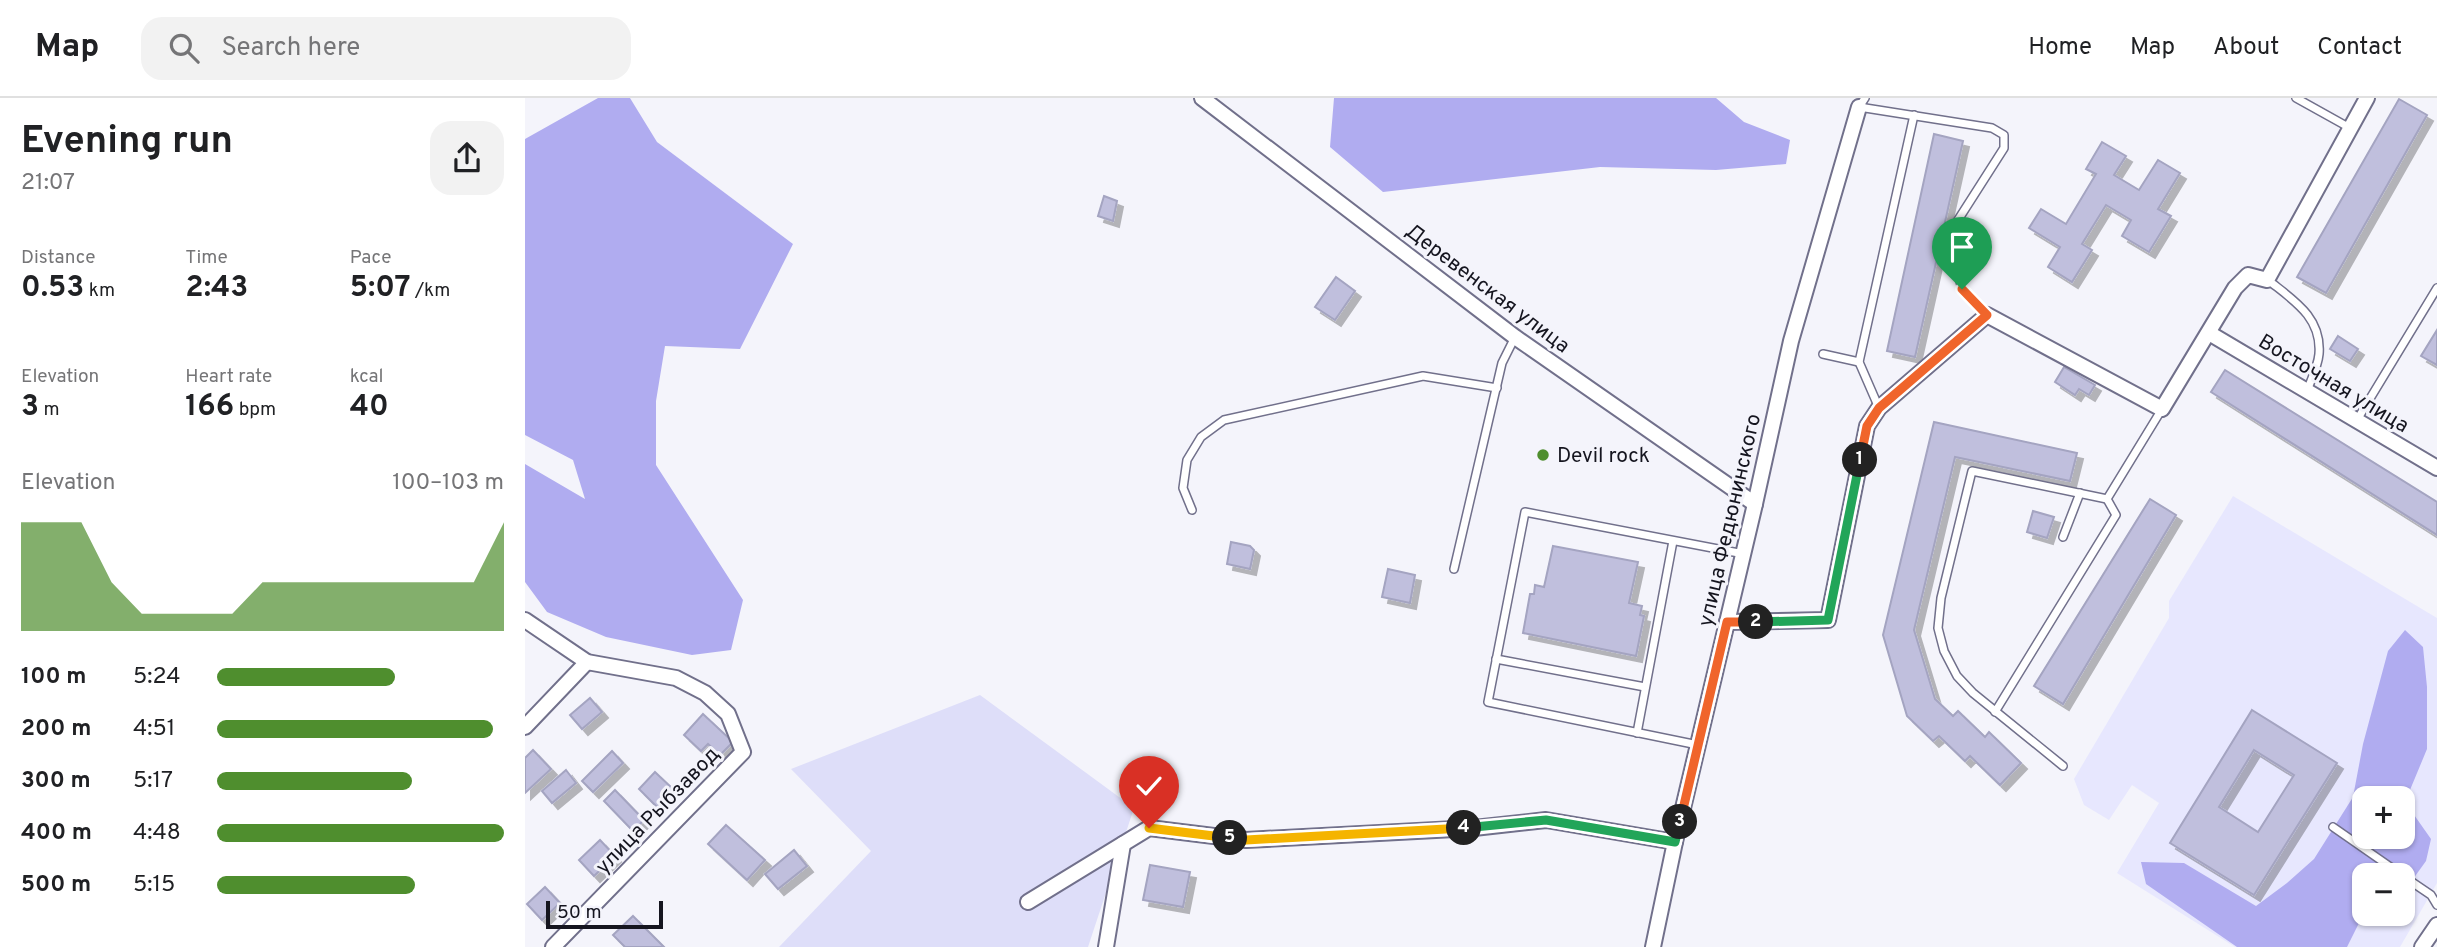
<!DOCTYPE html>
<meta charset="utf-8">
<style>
:root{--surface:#fff;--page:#f2f2f2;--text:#202124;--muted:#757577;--line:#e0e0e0;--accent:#4f8e2e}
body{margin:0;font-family:Overpass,sans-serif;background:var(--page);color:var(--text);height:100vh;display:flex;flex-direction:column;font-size:26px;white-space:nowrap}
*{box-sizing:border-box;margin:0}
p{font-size:23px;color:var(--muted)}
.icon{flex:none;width:38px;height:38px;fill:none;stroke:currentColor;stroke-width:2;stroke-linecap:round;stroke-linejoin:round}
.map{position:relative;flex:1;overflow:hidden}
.sheet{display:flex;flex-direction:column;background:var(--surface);width:525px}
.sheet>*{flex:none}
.buttons{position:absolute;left:1827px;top:688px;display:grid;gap:14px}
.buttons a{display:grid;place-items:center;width:63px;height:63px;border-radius:14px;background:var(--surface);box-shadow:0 2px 5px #0004;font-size:35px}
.scale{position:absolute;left:21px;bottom:18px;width:117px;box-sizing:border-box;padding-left:7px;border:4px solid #15151f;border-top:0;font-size:19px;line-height:24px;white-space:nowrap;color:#15151f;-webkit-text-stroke:5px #f4f4fb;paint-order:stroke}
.pin{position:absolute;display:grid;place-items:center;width:60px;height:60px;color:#fff;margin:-72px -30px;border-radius:50% 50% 50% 0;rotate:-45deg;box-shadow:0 0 7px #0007}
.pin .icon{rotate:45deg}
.km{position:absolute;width:35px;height:35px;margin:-18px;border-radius:50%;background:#222;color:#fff;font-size:19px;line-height:35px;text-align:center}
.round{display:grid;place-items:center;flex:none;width:74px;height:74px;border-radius:21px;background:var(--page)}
.overview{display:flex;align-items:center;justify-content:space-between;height:119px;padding:0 21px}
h1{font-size:38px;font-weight:700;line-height:52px}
.metrics{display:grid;grid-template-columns:repeat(3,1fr);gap:10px;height:119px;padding:7px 21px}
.metrics div{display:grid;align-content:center}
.metrics b{font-size:30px;font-weight:700}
.metrics small{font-size:19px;font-weight:400}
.metrics p{font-size:19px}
.chart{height:196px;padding:14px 21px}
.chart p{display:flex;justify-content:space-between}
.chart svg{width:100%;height:126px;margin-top:7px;fill:var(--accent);opacity:.7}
ul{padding:0 21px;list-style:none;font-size:23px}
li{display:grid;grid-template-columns:112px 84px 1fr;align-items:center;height:52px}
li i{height:18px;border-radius:9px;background:var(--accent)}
header{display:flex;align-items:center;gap:42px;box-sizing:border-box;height:98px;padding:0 35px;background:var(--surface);border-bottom:2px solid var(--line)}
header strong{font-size:33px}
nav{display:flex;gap:38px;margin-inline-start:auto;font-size:24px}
.search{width:490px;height:63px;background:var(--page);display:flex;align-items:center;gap:18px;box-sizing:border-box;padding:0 24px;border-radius:21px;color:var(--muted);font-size:26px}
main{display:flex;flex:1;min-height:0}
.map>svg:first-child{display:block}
</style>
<header>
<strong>Map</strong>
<div class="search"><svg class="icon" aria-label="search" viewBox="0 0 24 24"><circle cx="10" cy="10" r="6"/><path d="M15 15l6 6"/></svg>Search here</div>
<nav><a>Home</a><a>Map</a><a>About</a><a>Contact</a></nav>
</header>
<main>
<section class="sheet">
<div class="overview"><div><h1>Evening run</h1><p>21:07</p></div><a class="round"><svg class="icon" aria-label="share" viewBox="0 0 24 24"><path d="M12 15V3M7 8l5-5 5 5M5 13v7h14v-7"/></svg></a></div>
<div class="metrics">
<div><p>Distance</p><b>0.53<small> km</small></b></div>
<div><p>Time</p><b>2:43</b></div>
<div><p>Pace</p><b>5:07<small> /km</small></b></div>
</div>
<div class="metrics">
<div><p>Elevation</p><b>3<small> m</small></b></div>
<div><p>Heart rate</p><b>166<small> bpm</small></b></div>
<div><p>kcal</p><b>40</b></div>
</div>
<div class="chart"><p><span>Elevation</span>100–103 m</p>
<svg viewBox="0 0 160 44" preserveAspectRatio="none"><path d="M0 44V6L10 6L20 6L30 27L40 38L50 38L60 38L70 38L80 27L90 27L100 27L110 27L120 27L130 27L140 27L150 27L160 6V44z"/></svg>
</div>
<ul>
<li><b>100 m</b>5:24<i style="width:62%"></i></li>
<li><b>200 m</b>4:51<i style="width:96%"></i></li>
<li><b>300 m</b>5:17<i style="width:68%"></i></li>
<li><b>400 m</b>4:48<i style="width:100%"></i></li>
<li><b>500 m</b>5:15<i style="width:69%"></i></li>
</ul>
</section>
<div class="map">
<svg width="1912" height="849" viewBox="0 0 1912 849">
<defs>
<filter id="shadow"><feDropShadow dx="6" dy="6" stdDeviation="0" flood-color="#0004"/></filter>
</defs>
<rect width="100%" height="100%" fill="#f4f4fb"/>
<path fill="#e7e7fe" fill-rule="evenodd" d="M1708 398 1912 520V785L1875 849H1710L1592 775 1634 705 1607 687 1584 722 1559 707 1549 681 1644 520V503ZM1839 700H1878V738H1839ZM1839 777H1878V816H1839Z"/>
<path fill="#dedef9" d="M455 597 609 710 563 849H254L346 753 266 671Z"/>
<g fill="#b0acf0" fill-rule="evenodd">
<path d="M73 0H105L132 44 268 146 215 251 140 248 131 303V367L218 502 206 552 167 557 81 539 22 514 0 484V366L60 401 48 362 0 337V41Z"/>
<path d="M809 0H1191L1219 24 1265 42 1261 66 1191 72 1075 69 858 94 805 49Z"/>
<path d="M1880 532 1898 549 1902 589V651L1880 704 1906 741 1901 763 1878 795V777H1839V815L1822 849H1712L1621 786 1616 764 1659 765 1731 808 1762 785 1789 761 1828 699 1838 646 1863 553ZM1839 700H1878V738H1839Z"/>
</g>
<g fill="#c0bfdd" stroke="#a4a4c1" stroke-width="2" fill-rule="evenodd" filter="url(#shadow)">
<path d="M1874 1 1902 17 1801 195 1772 179Z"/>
<path d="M1409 36 1438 43 1390 259 1362 253Z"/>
<path d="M1577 44 1601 58 1589 77 1614 92 1633 62 1655 75 1633 111 1646 118 1624 154 1597 138 1606 122 1581 107 1557 146 1567 152 1547 184 1523 169 1535 149 1504 130 1516 111 1541 126 1571 76 1561 71Z"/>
<path d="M579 98 592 103 588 123 573 118Z"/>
<path d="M811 179 830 193 810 222 790 209Z"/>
<path d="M1912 232V267L1896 258Z"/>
<path d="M1813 238 1833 251 1825 263 1805 251Z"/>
<path d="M1539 269 1570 287 1564 297 1554 291 1550 297 1530 284Z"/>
<path d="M1700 272 1912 404V437L1686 294Z"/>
<path d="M1409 324 1552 355 1545 383 1430 359 1389 532 1410 601 1428 618 1433 613 1460 639 1464 634 1496 665 1475 687 1445 658 1440 663 1414 638 1408 643 1382 618 1358 537Z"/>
<path d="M1625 401 1651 417 1538 606 1509 588Z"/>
<path d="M1508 413 1529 419 1522 440 1502 434Z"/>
<path d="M706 444 725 448 729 452 725 471 702 466Z"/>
<path d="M1028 448 1113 464 1104 505 1117 508 1115 517 1119 518 1111 558 998 535 1005 496H1009L1010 487 1019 489Z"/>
<path d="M863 471 890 477 885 505 857 499Z"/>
<path d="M65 600 77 614 57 631 45 617Z"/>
<path d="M1727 612 1812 665 1729 797 1645 745ZM1729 652 1769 677 1733 734 1694 709Z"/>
<path d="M178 616 208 644 195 657 183 646 176 653 159 637Z"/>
<path d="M8 652 26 671 0 695V660Z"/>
<path d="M87 653 98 665 68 694 57 683Z"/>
<path d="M41 672 51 685 27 705 17 693Z"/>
<path d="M130 674 149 692 132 709 114 691Z"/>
<path d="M90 692 119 722 108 733 79 703Z"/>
<path d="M201 727 240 762 222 782 183 746Z"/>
<path d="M75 742 90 758 69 778 54 762Z"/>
<path d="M269 752 282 768 253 791 240 776Z"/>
<path d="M625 767 665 774 658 809 618 802Z"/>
<path d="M20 789 35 805 17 822 2 806Z"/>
<path d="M108 818 139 849H100L88 837Z"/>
</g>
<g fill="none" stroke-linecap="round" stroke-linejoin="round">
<g stroke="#71708b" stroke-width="10">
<g id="lane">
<path d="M1340 0 1334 9 1467 30 1479 37V50L1433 122 1429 159 1437 191 1462 217"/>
<path d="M1771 0 1825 30"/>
<path d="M1743 182C1768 202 1797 219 1794 256 1793 268 1786 282 1782 293"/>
<path d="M1298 256 1334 264"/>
<path d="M1354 310 1334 264 1389 17"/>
<path d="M1832 322 1912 190"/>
<path d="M667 412 658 390 662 362 676 339 699 322 898 278 972 290"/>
<path d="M1538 439 1555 395"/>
<path d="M929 471 977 265 990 239"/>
<path d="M971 561 1120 589"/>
<path d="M1470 614 1591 417 1582 401 1637 311"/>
<path d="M1112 635 1148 443"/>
<path d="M1173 647 963 604 1000 414 1219 456"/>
<path d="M1538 668 1448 595 1432 578 1419 553 1413 530 1416 500 1447 373 1582 401"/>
<path d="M1808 729 1877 777"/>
<path d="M1878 778 1906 797 1912 807"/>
</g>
</g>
<g stroke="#71708b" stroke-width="18">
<g id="street">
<path d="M677 0 990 239 1230 406"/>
<path d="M1684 235 1912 370"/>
<path d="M0 522 62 564 151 580 180 595 203 616 218 654 28 849"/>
<path d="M1202 524 1303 522 1342 328 1354 310 1462 217 1637 311 1710 190 1723 177 1742 182 1842 0"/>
<path d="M0 629 62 564"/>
<path d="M503 804 624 730 721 742 949 730 1021 722 1150 744"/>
<path d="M581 849 598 746"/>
<path d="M1128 849 1150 744 1230 406 1266 243 1334 9"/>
<path d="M1897 849 1912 827"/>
</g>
</g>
<use href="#lane" stroke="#fff" stroke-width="7"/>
<use href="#street" stroke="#fff" stroke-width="14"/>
</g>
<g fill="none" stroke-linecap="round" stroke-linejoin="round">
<g stroke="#fff" stroke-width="14">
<path id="split-1" d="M1335 362 1342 328 1354 310 1462 217 1437 191"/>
</g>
<g stroke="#fff" stroke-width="14">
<path id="split-2" d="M1231 524 1303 522 1335 362"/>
</g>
<g stroke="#fff" stroke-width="14">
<path id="split-3" d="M1155 724 1202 524H1231"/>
</g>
<g stroke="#fff" stroke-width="14">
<path id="split-4" d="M939 730 1021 722 1150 744 1155 724"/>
</g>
<g stroke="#fff" stroke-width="14">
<path id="split-5" d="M705 740 721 742 939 730"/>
</g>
<g stroke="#fff" stroke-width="14">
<path id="split-6" d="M624 730 705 740"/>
</g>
<use href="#split-1" stroke="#f0652b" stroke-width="9"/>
<use href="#split-2" stroke="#22a559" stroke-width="9"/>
<use href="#split-3" stroke="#f0652b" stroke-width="9"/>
<use href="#split-4" stroke="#22a559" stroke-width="9"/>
<use href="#split-5" stroke="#f5b400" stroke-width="9"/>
<use href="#split-6" stroke="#f5b400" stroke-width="9"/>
</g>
<circle fill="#4f8e2e" stroke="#f4f4fb" stroke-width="2.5" cx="1018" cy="357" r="7"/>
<g text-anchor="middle" stroke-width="6" stroke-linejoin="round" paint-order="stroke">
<g font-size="21" fill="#15151f" stroke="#f4f4fb">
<text transform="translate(963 190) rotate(37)" y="7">Деревенская улица</text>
<text transform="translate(1809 285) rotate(31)" y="7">Восточная улица</text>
<text transform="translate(1204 422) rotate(-77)" y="7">улица Федюнинского</text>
<text transform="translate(132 712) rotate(-46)" y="7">улица Рыбзавод</text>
</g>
<g font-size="21" fill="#15151f" stroke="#f4f4fb" text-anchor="start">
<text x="1032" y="364">Devil rock</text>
</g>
</g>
</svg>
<div class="buttons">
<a>+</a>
<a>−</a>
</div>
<div class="scale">50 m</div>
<div class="pin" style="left:1437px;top:191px;background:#1e9e55"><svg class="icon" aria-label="arrive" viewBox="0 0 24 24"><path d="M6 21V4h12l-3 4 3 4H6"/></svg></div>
<div class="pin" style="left:624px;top:730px;background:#d93025"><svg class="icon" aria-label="check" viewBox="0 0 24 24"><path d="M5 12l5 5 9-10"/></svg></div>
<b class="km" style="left:1335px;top:362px">1</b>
<b class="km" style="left:1231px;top:524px">2</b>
<b class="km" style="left:1155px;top:724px">3</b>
<b class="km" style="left:939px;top:730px">4</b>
<b class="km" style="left:705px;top:740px">5</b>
</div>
</main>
